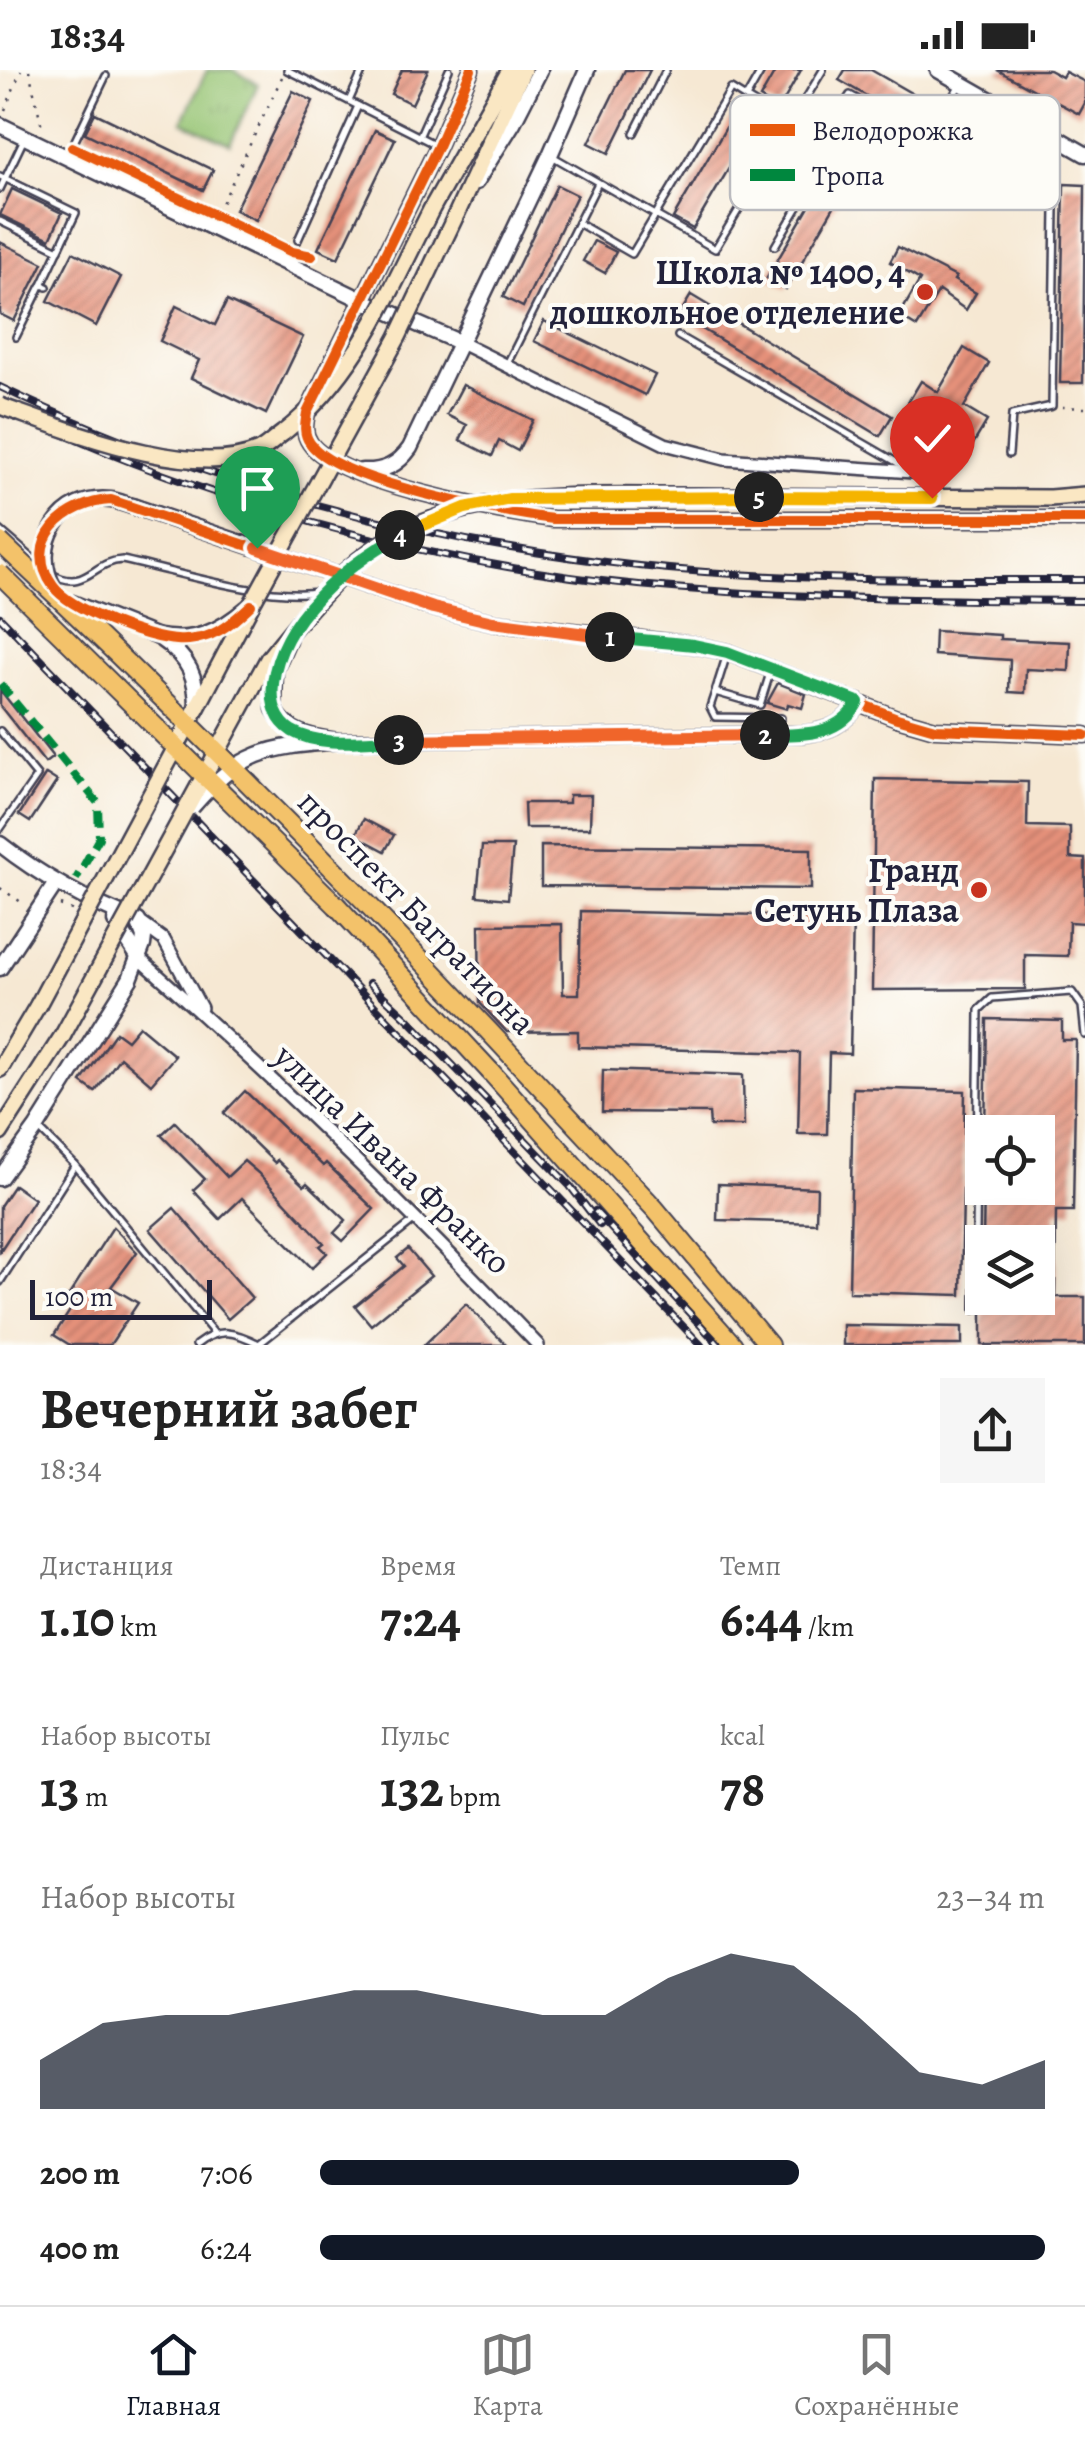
<!DOCTYPE html>
<html lang="ru">
<meta charset="utf-8">
<style>
:root{--surface:#fff;--page:#f6f6f6;--text:#222;--muted:#767676;--line:#e0e0e0;--accent:#111827}
body{margin:0;font-family:Alegreya,serif;background:var(--page);color:var(--text);height:100vh;display:flex;flex-direction:column;font-size:38px;white-space:nowrap}
*{box-sizing:border-box;margin:0}
p{font-size:32px;color:var(--muted)}
.icon{flex:none;width:55px;height:55px;fill:none;stroke:currentColor;stroke-width:2;stroke-linecap:round;stroke-linejoin:round}
.map{position:relative;height:1275px;overflow:hidden}
.sheet{display:flex;flex-direction:column;background:var(--surface);flex:1}
.sheet>*{flex:none}
.tools{position:absolute;left:965px;top:1045px;display:grid;gap:20px}
.tools a{display:grid;place-items:center;width:90px;height:90px;border-radius:0px;background:var(--surface);box-shadow:0 10px 40px #0002;font-size:50px}
.scale{position:absolute;left:30px;bottom:25px;width:182px;box-sizing:border-box;padding-left:10px;border:5px solid #22223b;border-top:0;font-size:28px;line-height:35px;white-space:nowrap;color:#22223b;-webkit-text-stroke:8px #fdfcf7;paint-order:stroke}
.pin{position:absolute;display:grid;place-items:center;width:85px;height:85px;color:#fff;margin:-102px -42px;border-radius:50% 50% 50% 0;rotate:-45deg;box-shadow:0 0 10px #0007}
.pin .icon{rotate:45deg}
.km{position:absolute;width:50px;height:50px;margin:-25px;border-radius:50%;background:#222;color:#fff;font-size:28px;line-height:50px;text-align:center}
.round{display:grid;place-items:center;flex:none;width:105px;height:105px;border-radius:0px;background:var(--page)}
.overview{display:flex;align-items:center;justify-content:space-between;height:170px;padding:0 40px}
h1{font-size:55px;font-weight:700;line-height:75px}
.metrics{display:grid;grid-template-columns:repeat(3,1fr);gap:15px;height:170px;padding:10px 40px}
.metrics div{display:grid;align-content:center}
.metrics b{font-size:50px;font-weight:700}
.metrics small{font-size:28px;font-weight:400}
.metrics p{font-size:28px}
.chart{height:280px;padding:20px 40px}
.chart p{display:flex;justify-content:space-between}
.chart svg{width:100%;height:180px;margin-top:10px;fill:var(--accent);opacity:.7}
ul{padding:0 40px;list-style:none;font-size:32px}
li{display:grid;grid-template-columns:160px 120px 1fr;align-items:center;height:75px}
li i{height:25px;border-radius:12px;background:var(--accent)}
.status{display:flex;justify-content:space-between;align-items:center;height:70px;padding:0 50px;background:var(--surface);direction:ltr}
.status svg{height:28px;fill:currentColor}
.tab-bar{display:flex;justify-content:space-around;align-items:center;height:140px;border-top:2px solid var(--line);background:var(--surface);font-size:28px;color:var(--muted)}
.tab-bar a{display:grid;justify-items:center;gap:5px}
.tab-bar .active{color:var(--accent)}
.map>svg:first-child{display:block}
</style>
<div class="status"><b>18:34</b><svg viewBox="0 0 49 12"><path d="M0 12V9h3v3zM5 12V6h3v6zM10 12V3h3v9zM15 12V0h3v12zM26 1h20v11H26zM47 4h2v5h-2z"/></svg></div>
<div class="map">
<svg width="1085" height="1275" viewBox="0 0 1085 1275">
<defs>
<pattern id="park-tufts" width="24" height="20" patternUnits="userSpaceOnUse" patternTransform="scale(2.5)"><rect width="24" height="20" fill="#97c574"/><path d="M3 7l-1-3M5 7V3M7 7l1-3M15 17l-1-3M17 17v-4M19 17l1-3" fill="none" stroke="#82a965"/></pattern>
<pattern id="building-hatch" width="6" height="6" patternUnits="userSpaceOnUse" patternTransform="scale(2.5)"><rect width="6" height="6" fill="#e5917a"/><path d="M-1 1l2-2M0 6l6-6M5 7l2-2" fill="none" stroke="#b97665"/></pattern>
</defs>
<rect width="100%" height="100%" fill="#fdfcf7"/>
<filter id="ink" filterUnits="userSpaceOnUse"><feTurbulence type="fractalNoise" baseFrequency=".01" numOctaves="2"/><feDisplacementMap in="SourceGraphic" scale="20" xChannelSelector="R" yChannelSelector="G"/><feConvolveMatrix kernelMatrix="1 2 1 2 8 2 1 2 1" color-interpolation-filters="sRGB"/></filter>
<filter id="wash" filterUnits="userSpaceOnUse"><feTurbulence type="fractalNoise" baseFrequency=".0048" numOctaves="4" result="noise"/><feDisplacementMap in="SourceGraphic" scale="40" xChannelSelector="R" yChannelSelector="G"/><feGaussianBlur stdDeviation="2.25" result="paint"/><feColorMatrix in="noise" values="0 0 0 0 0 0 0 0 0 0 0 0 0 0 0 0 0 1.4 0 .05"/><feComposite in="paint" operator="in"/></filter>
<g filter="url(#wash)">
<rect width="100%" height="100%" fill="#f6e8d3"/>
<path fill="url(#park-tufts)" stroke="#5c7458" stroke-width="2.5" d="M207 0H233L258 14 230 74 182 52Z"/>
<g id="blocks">
<g fill="url(#building-hatch)">
<path d="M402 0H428L412 34 391 24Z"/>
<path d="M625 0H650L609 83 589 73Z"/>
<path d="M776 0H801L779 39 760 28Z"/>
<path d="M845 0H871L930 34 917 55 839 10Z"/>
<path d="M997 0H1049L1062 7 1065 2 1085 12V33L1079 44Z"/>
<path d="M293 21 313 31 256 150 235 140Z"/>
<path d="M95 43 213 100 203 120 85 63Z"/>
<path d="M731 49 751 61 693 159 673 148Z"/>
<path d="M375 60 395 69 338 188 318 179Z"/>
<path d="M827 105 846 116 786 219 767 208Z"/>
<path d="M1064 114 1085 115 1083 313H1060Z"/>
<path d="M557 115 577 125 523 237 503 227Z"/>
<path d="M12 119 62 143 50 169 0 145Z"/>
<path d="M594 171 616 182 605 203 583 191Z"/>
<path d="M0 172 43 193 14 251 0 244Z"/>
<path d="M898 177 956 207 954 210 976 223 966 240 939 221 917 257 899 246 920 210 890 192Z"/>
<path d="M73 182 121 207 96 256 48 231Z"/>
<path d="M691 225 892 346 880 366 679 245Z"/>
<path d="M227 231 303 267 266 344 191 308 199 290 160 271 176 236 215 255Z"/>
<path d="M544 251 655 305 645 325 534 271Z"/>
<path d="M964 278 989 293 964 337 987 351 961 394 895 354 921 311 938 322Z"/>
<path d="M463 315 533 350 518 381 499 371 492 386 460 370 467 355 447 345Z"/>
<path d="M935 561 1000 565V569L1070 572 1069 601 1026 599 1025 623 1009 622 1010 590 934 585Z"/>
<path d="M778 613 806 624 802 638 788 634 787 639 767 633Z"/>
<path d="M0 620 53 687 45 693 0 636Z"/>
<path d="M46 704 57 711 30 752 19 745Z"/>
<path d="M875 709 1028 712 1027 756 1070 757V788L1085 789V853L1069 852 1068 886 1025 885V919L872 920Z"/>
<path d="M569 725H591L590 758H525L524 733H569Z"/>
<path d="M364 749 394 765 385 781 355 765Z"/>
<path d="M482 776H513L508 829 477 826Z"/>
<path d="M541 776 811 779V819L541 816Z"/>
<path d="M581 841 853 847 850 984 829 983 827 1064H798L800 983 578 977V961L507 962 480 933 479 855 562 854 563 924H579Z"/>
<path d="M987 949 1062 951V970H1076L1073 1141H1056L1055 1227H1085V1275H982V1228H1038V1172H983L984 1118H1038V1062H985Z"/>
<path d="M139 956 175 986 151 1014 120 987 95 1022 81 1012 116 962 127 970Z"/>
<path d="M603 1000 743 1005 744 1056H710L709 1043 602 1042Z"/>
<path d="M853 1018 965 1021 961 1225 849 1222Z"/>
<path d="M245 1021 323 1096 326 1093 374 1139 343 1171 334 1163 346 1150 307 1113 304 1116 277 1090 275 1093 224 1043Z"/>
<path d="M175 1052 227 1107 244 1091 258 1103 324 1173 320 1176 327 1183 312 1198 242 1128 220 1149 193 1120 205 1109 161 1065Z"/>
<path d="M718 1114 817 1118 816 1153 717 1150Z"/>
<path d="M14 1115 34 1129 0 1181V1136Z"/>
<path d="M174 1138 252 1228 228 1249 150 1159Z"/>
<path d="M113 1157 137 1182 111 1217 138 1233 110 1275H70L54 1265 75 1233 67 1228Z"/>
<path d="M408 1179 431 1206 371 1255 355 1236 404 1196 397 1188Z"/>
<path d="M466 1234 506 1275H424Z"/>
<path d="M843 1255 962 1257V1275H843Z"/>
</g>
</g>
</g>
<g filter="url(#ink)">
<use href="#blocks" fill-opacity="0" stroke="#424052" stroke-width="2.5"/>
<g fill="none" stroke-linecap="round" stroke-linejoin="round">
<g stroke="#424052" stroke-width="10">
<g id="service">
<path d="M287 0 436 75"/>
<path d="M746 28 762 0"/>
<path d="M349 31 363 0"/>
<path d="M839 42 850 25 927 69 959 16"/>
<path d="M634 63 666 0"/>
<path d="M419 67 449 0"/>
<path d="M68 85 106 6"/>
<path d="M552 86 715 179 823 0"/>
<path d="M0 106 76 143 42 215 47 217"/>
<path d="M0 119 24 69"/>
<path d="M0 151 59 180"/>
<path d="M578 153 632 184 731 19 831 81 775 176"/>
<path d="M298 170 358 36"/>
<path d="M678 266 905 397"/>
<path d="M16 267 41 216"/>
<path d="M508 292 598 113"/>
<path d="M1009 384 1012 345 1052 336 1055 138"/>
<path d="M0 460 43 497"/>
<path d="M52 504C86 523 93 491 122 490 183 503 258 529 320 522"/>
<path d="M727 584 715 622 760 635 771 600"/>
<path d="M715 622 710 637 715 647 781 648"/>
<path d="M0 661 37 706 0 759"/>
<path d="M39 1059 75 1095 213 1262"/>
<path d="M0 1212 75 1095"/>
<path d="M975 1240 979 940 992 928 1072 922 1082 936 1085 965"/>
<path d="M196 1275C219 1257 234 1261 259 1274L415 1150"/>
</g>
</g>
<g stroke="#424052" stroke-width="16">
<g id="minor">
<path d="M461 273 665 374 724 389 913 402"/>
<path d="M138 851 164 870 201 938"/>
<path d="M139 888C278 1011 410 1141 538 1275"/>
</g>
</g>
<g stroke="#424052" stroke-width="19">
<g id="tertiary">
<path d="M471 0 438 76 307 343C305 354 303 363 310 373 336 412 505 443 553 449H1085"/>
<path d="M938 0 1085 84"/>
<path d="M0 55 362 230 461 273"/>
<path d="M476 112 513 53 540 0"/>
<path d="M362 401C384 402 398 395 410 378L550 85 587 0"/>
<path d="M135 437 433 538 493 552 694 575 727 582 897 648 935 659 1085 665"/>
<path d="M158 567C195 573 219 562 247 538"/>
<path d="M162 570C189 588 197 607 197 638"/>
<path d="M288 570 275 600 274 639C289 665 310 667 339 671L803 664C828 661 845 655 858 632"/>
<path d="M0 774C42 807 88 832 138 851L144 867 143 875 130 909 37 1057 0 1108"/>
<path d="M115 851 139 888"/>
<path d="M0 898 56 813"/>
</g>
</g>
<g stroke="#424052" stroke-width="20">
<g id="secondary">
<path d="M433 136 510 0"/>
<path d="M456 145 523 0"/>
<path d="M696 426 1050 428 1085 425"/>
<path d="M197 638 251 535"/>
<path d="M0 999 38 935"/>
<path d="M0 1063 63 965"/>
</g>
</g>
<g stroke="#424052" stroke-width="22">
<g id="primary">
<path d="M513 987 655 1139 769 1275"/>
<path d="M490 1001 733 1275"/>
</g>
</g>
<g stroke="#424052" stroke-width="2.5" stroke-dasharray="2.5 8" stroke-linecap="butt">
<path d="M29 0 42 57"/>
<path d="M5 40 21 0"/>
<path d="M218 142 282 7"/>
<path d="M1062 337 1085 338"/>
<path d="M0 818 24 834"/>
<path d="M60 835 74 841"/>
</g>
<use href="#service" stroke="#fff" stroke-width="5"/>
<use href="#minor" stroke="#fff" stroke-width="11"/>
<use href="#tertiary" stroke="#fff" stroke-width="14"/>
<use href="#secondary" stroke="#fae7c3" stroke-width="15"/>
<use href="#primary" stroke="#f3c26a" stroke-width="18"/>
<g stroke="#22223b" stroke-width="8">
<g id="rail">
<path d="M0 317C199 413 419 472 639 496 786 512 937 510 1085 510"/>
<path d="M0 336C199 430 419 493 639 515 786 529 937 530 1085 531"/>
<path d="M0 547 701 1275"/>
<path d="M369 913 409 950 570 1116 600 1155"/>
<path d="M595 1141 719 1275"/>
</g>
</g>
<use href="#rail" stroke="#fdfcf7" stroke-width="4" stroke-dasharray="11" stroke-linecap="butt"/>
<g stroke="#424052" stroke-width="19" stroke-linecap="butt">
<g id="tertiary-bridge">
<path d="M54 518C30 475 60 424 111 430 119 431 127 435 135 437"/>
<path d="M70 532 158 567"/>
<path d="M192 737C240 681 268 677 339 671"/>
</g>
</g>
<g stroke="#424052" stroke-width="20" stroke-linecap="butt">
<g id="secondary-bridge">
<path d="M0 336C66 359 191 411 259 381 267 377 276 368 283 363 358 304 391 218 433 136"/>
<path d="M251 535 398 267 456 145"/>
<path d="M38 935 197 638"/>
<path d="M63 965 268 589C292 559 317 529 345 502 439 413 577 427 696 426"/>
</g>
</g>
<g stroke="#424052" stroke-width="22" stroke-linecap="butt">
<g id="primary-bridge">
<path d="M0 472C176 638 348 810 513 987"/>
<path d="M0 504 336 835 490 1001"/>
</g>
</g>
<use href="#tertiary-bridge" stroke="#fff" stroke-width="14"/>
<use href="#secondary-bridge" stroke="#fae7c3" stroke-width="15"/>
<use href="#primary-bridge" stroke="#f3c26a" stroke-width="18"/>
<path stroke="#00873e" stroke-width="8" stroke-dasharray="15 8" stroke-linecap="butt" d="M0 614 98 733 99 768 76 809"/>
<g stroke="#fdfcf7" stroke-width="16">
<g id="cycleway">
<path d="M471 0 438 76 307 343C305 354 303 363 310 373 336 412 505 443 553 449H1085"/>
<path d="M72 77 292 182 312 186"/>
<path d="M251 535C240 545 228 557 214 563 205 568 188 571 177 570 148 569 70 540 53 516 21 471 66 432 111 430L433 538 493 552 694 575 727 582 897 648 935 659 1085 665"/>
</g>
</g>
<use href="#cycleway" stroke="#e8590c" stroke-width="10"/>
</g>
</g>
<g fill="none" stroke-linecap="round" stroke-linejoin="round" filter="url(#ink)">
<g stroke="#fff" stroke-width="20">
<path id="split-1" d="M257 478 433 538 493 552 610 567"/>
</g>
<g stroke="#fff" stroke-width="20">
<path id="split-2" d="M610 567 694 575 727 582 858 632C838 668 801 664 765 665"/>
</g>
<g stroke="#fff" stroke-width="20">
<path id="split-3" d="M399 670 765 665"/>
</g>
<g stroke="#fff" stroke-width="20">
<path id="split-4" d="M399 670C368 670 321 678 292 661 275 650 271 632 273 613 281 547 346 496 400 465"/>
</g>
<g stroke="#fff" stroke-width="20">
<path id="split-5" d="M400 465 465 438 510 429 759 427"/>
</g>
<g stroke="#fff" stroke-width="20">
<path id="split-6" d="M759 427 932 428"/>
</g>
<use href="#split-1" stroke="#f0652b" stroke-width="12"/>
<use href="#split-2" stroke="#22a559" stroke-width="12"/>
<use href="#split-3" stroke="#f0652b" stroke-width="12"/>
<use href="#split-4" stroke="#22a559" stroke-width="12"/>
<use href="#split-5" stroke="#f5b400" stroke-width="12"/>
<use href="#split-6" stroke="#f5b400" stroke-width="12"/>
</g>
<g fill="#c8321e" stroke="#fdfcf7" stroke-width="4">
<circle cx="925" cy="222" r="10"/>
<circle cx="979" cy="820" r="10"/>
</g>
<g text-anchor="middle" stroke-width="8" stroke-linejoin="round" paint-order="stroke">
<g font-size="35" font-weight="bold" fill="#22223b" stroke="#fdfcf7" text-anchor="end">
<text x="905" y="214">Школа № 1400, 4<tspan x="905" dy="40">дошкольное отделение</tspan></text>
<text x="959" y="812">Гранд<tspan x="959" dy="40">Сетунь Плаза</tspan></text>
</g>
<g font-size="35" fill="#22223b" stroke="#fdfcf7">
<text transform="translate(417 842) rotate(46)" y="12">проспект Багратиона</text>
<text transform="translate(393 1089) rotate(44)" y="12">улица Ивана Франко</text>
</g>
</g>
<rect x="730" y="25" width="330" height="115" rx="15" fill="#fdfcf7" stroke="#bbbbbf" stroke-width="2.5"/>
<rect x="750" y="54" width="45" height="12" fill="#e8590c"/>
<rect x="750" y="99" width="45" height="12" fill="#00873e"/>
<g font-size="28" fill="#22223b">
<text x="812" y="70">Велодорожка</text>
<text x="812" y="115">Тропа</text>
</g>
</svg>
<div class="tools">
<a><svg class="icon" aria-label="locate" viewBox="0 0 24 24"><circle cx="12" cy="12" r="6"/><path d="M12 2v4M12 18v4M2 12h4M18 12h4"/></svg></a>
<a><svg class="icon" aria-label="layers" viewBox="0 0 24 24"><path d="M12 4l9 5-9 5-9-5zM3 14l9 5 9-5"/></svg></a>
</div>
<div class="scale">100 m</div>
<div class="pin" style="left:257px;top:478px;background:#1e9e55"><svg class="icon" aria-label="arrive" viewBox="0 0 24 24"><path d="M6 21V4h12l-3 4 3 4H6"/></svg></div>
<div class="pin" style="left:932px;top:428px;background:#d93025"><svg class="icon" aria-label="check" viewBox="0 0 24 24"><path d="M5 12l5 5 9-10"/></svg></div>
<b class="km" style="left:610px;top:567px">1</b>
<b class="km" style="left:765px;top:665px">2</b>
<b class="km" style="left:399px;top:670px">3</b>
<b class="km" style="left:400px;top:465px">4</b>
<b class="km" style="left:759px;top:427px">5</b>
</div>
<section class="sheet">
<div class="overview"><div><h1>Вечерний забег</h1><p>18:34</p></div><a class="round"><svg class="icon" aria-label="share" viewBox="0 0 24 24"><path d="M12 15V3M7 8l5-5 5 5M5 13v7h14v-7"/></svg></a></div>
<div class="metrics">
<div><p>Дистанция</p><b>1.10<small> km</small></b></div>
<div><p>Время</p><b>7:24</b></div>
<div><p>Темп</p><b>6:44<small> /km</small></b></div>
</div>
<div class="metrics">
<div><p>Набор высоты</p><b>13<small> m</small></b></div>
<div><p>Пульс</p><b>132<small> bpm</small></b></div>
<div><p>kcal</p><b>78</b></div>
</div>
<div class="chart"><p><span>Набор высоты</span>23–34 m</p>
<svg viewBox="0 0 160 44" preserveAspectRatio="none"><path d="M0 44V32L10 23L20 21L30 21L40 18L50 15L60 15L70 18L80 21L90 21L100 12L110 6L120 9L130 21L140 35L150 38L160 32V44z"/></svg>
</div>
<ul>
<li><b>200 m</b>7:06<i style="width:66%"></i></li>
<li><b>400 m</b>6:24<i style="width:100%"></i></li>
</ul>
</section>
<nav class="tab-bar">
<a class="active"><svg class="icon" aria-label="home" viewBox="0 0 24 24"><path d="M3 11l9-7 9 7M6 9v11h12V9"/></svg>Главная</a>
<a><svg class="icon" aria-label="map" viewBox="0 0 24 24"><path d="M3 6l6-2 6 2 6-2v14l-6 2-6-2-6 2zM9 4v14M15 6v14"/></svg>Карта</a>
<a><svg class="icon" aria-label="saved" viewBox="0 0 24 24"><path d="M7 4h10v16l-5-4-5 4z"/></svg>Сохранённые</a>
</nav>
